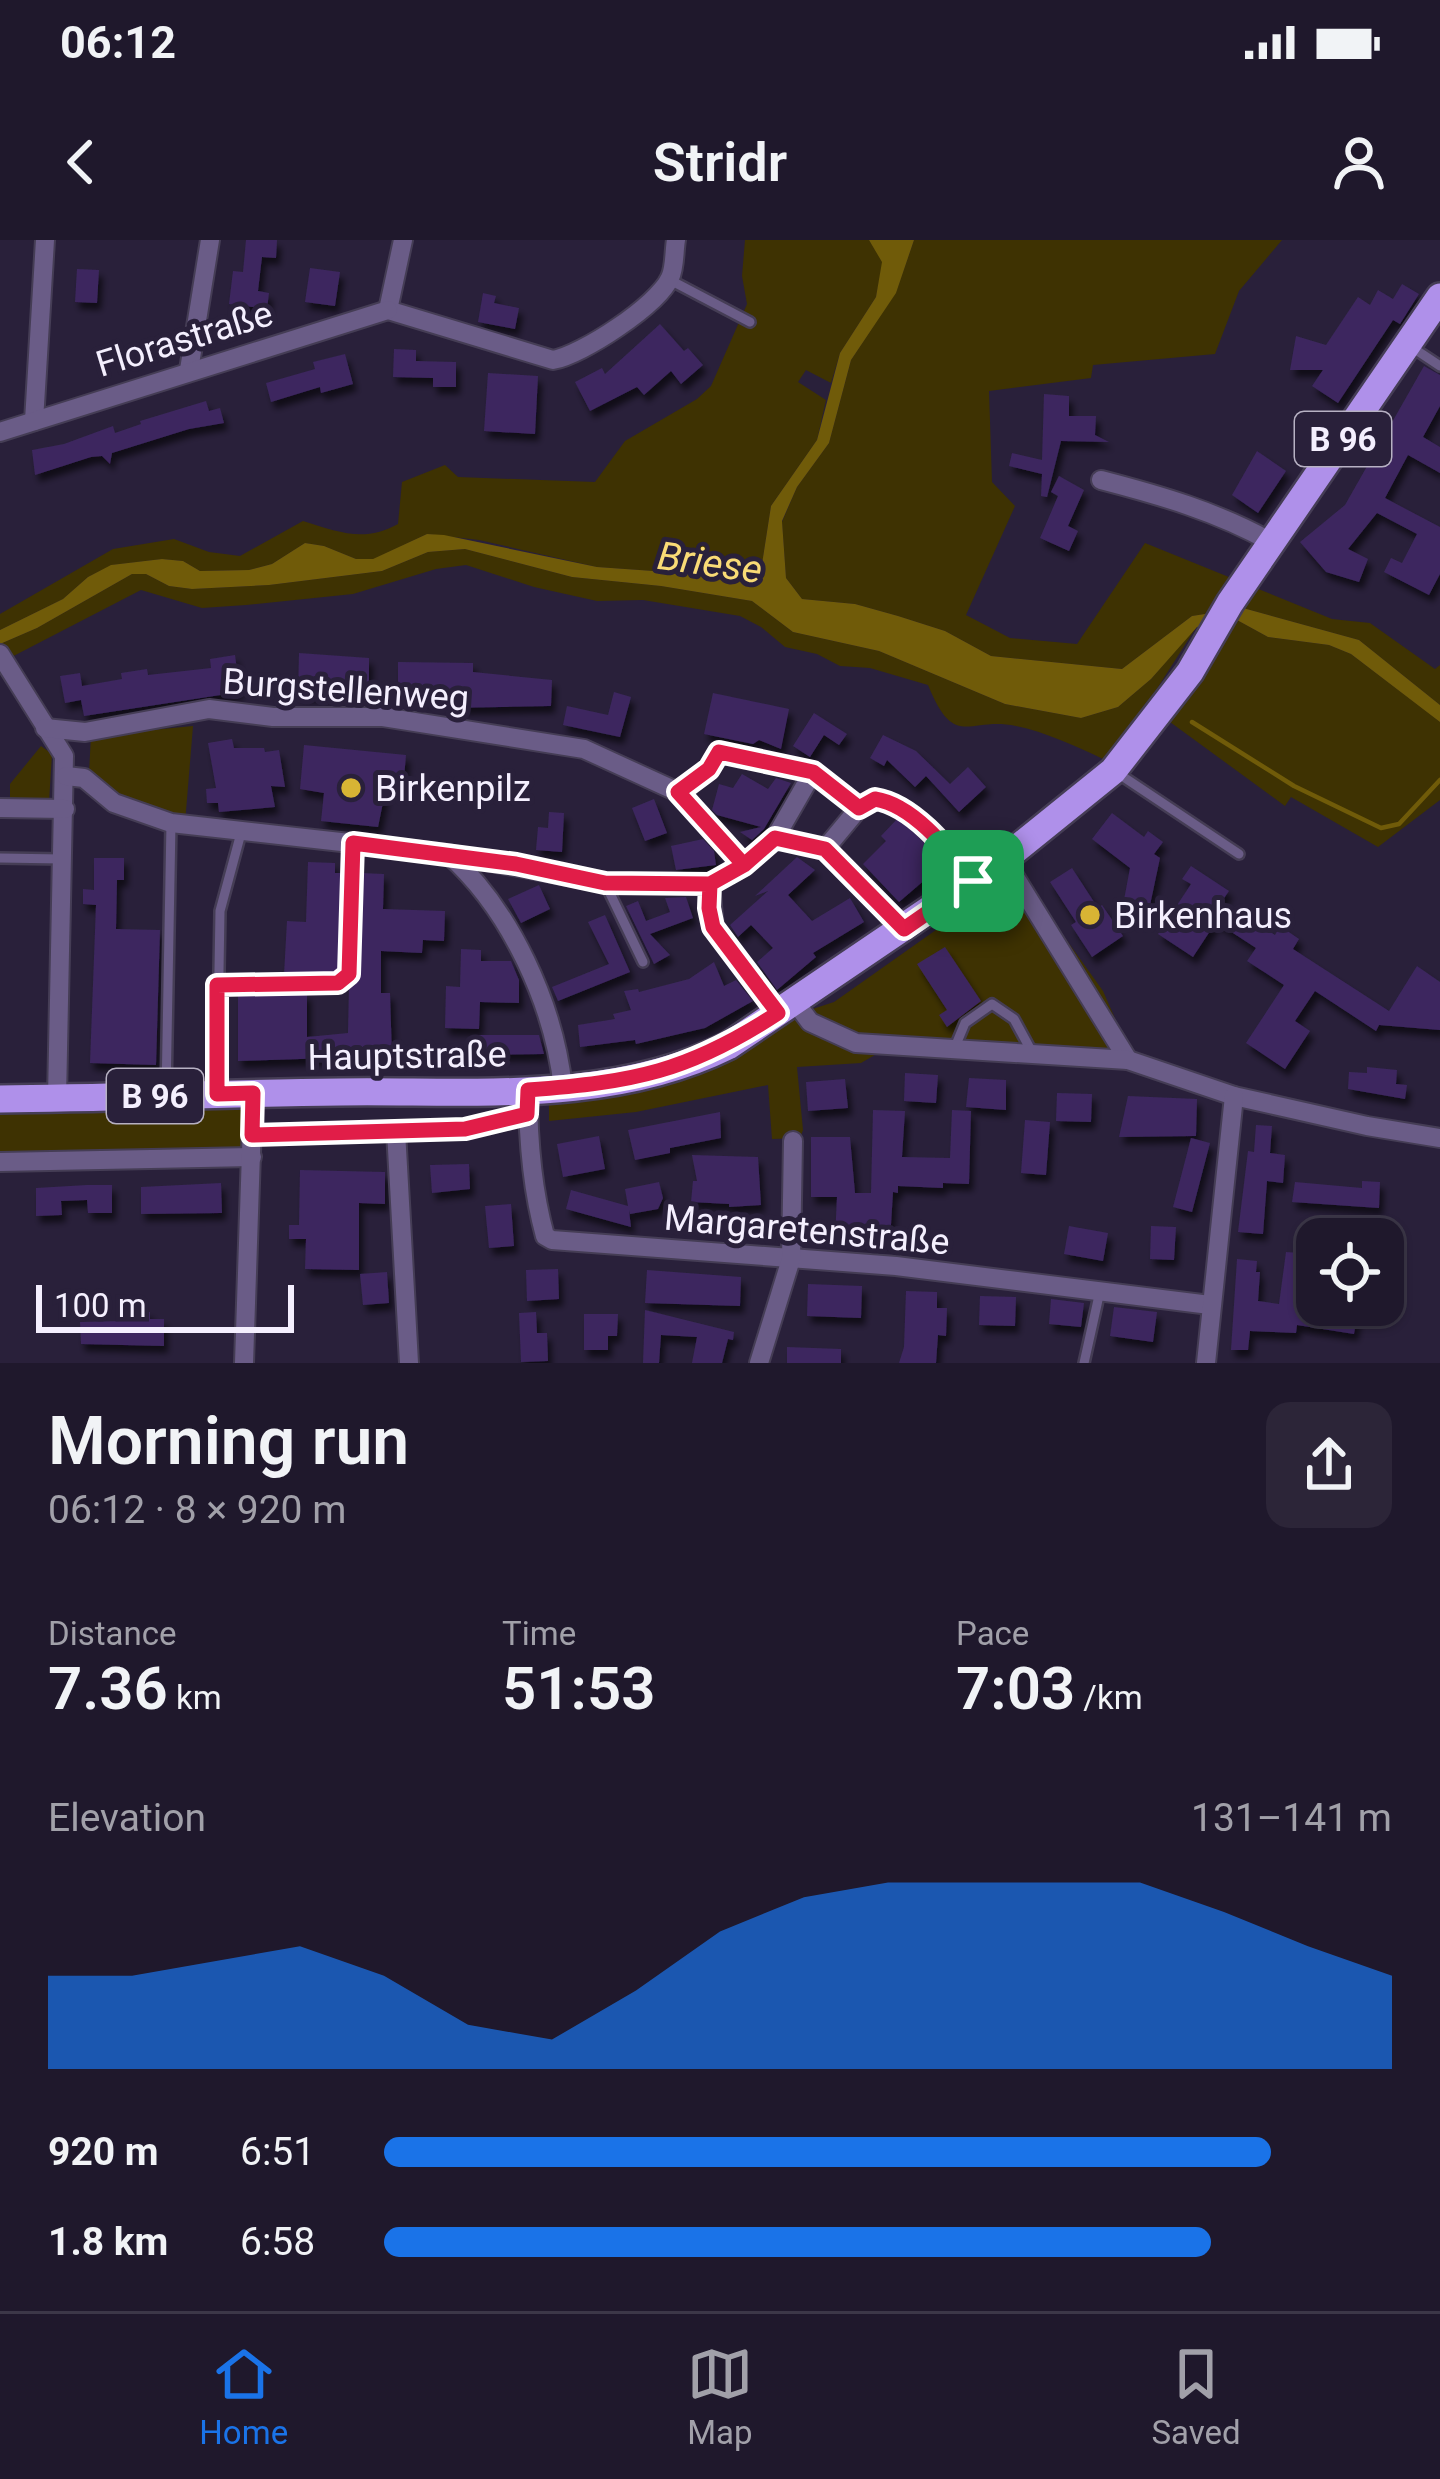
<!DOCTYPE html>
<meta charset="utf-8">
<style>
:root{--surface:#1f182c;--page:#2c2538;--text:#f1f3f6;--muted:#a1a0a9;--line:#3c3748;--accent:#1a73e8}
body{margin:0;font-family:Roboto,sans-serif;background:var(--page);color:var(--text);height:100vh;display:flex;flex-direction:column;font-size:45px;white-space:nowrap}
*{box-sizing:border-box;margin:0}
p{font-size:39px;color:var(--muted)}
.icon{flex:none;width:66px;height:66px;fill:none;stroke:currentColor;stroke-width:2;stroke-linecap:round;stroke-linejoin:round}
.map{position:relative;height:1123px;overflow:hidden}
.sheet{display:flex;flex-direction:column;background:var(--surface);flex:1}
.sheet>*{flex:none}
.tools{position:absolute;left:1296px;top:978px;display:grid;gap:24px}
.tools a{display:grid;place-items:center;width:108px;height:108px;border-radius:24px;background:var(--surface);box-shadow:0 3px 9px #0004,0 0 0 3px var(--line);font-size:60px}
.scale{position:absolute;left:36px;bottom:30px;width:258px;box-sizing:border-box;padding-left:12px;border:6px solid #f4effe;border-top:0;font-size:33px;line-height:42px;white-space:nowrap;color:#f4effe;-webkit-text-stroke:9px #29203a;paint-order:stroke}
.pin{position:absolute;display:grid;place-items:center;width:102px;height:102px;color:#fff;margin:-51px;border-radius:24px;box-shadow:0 6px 18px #0006}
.round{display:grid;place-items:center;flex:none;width:126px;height:126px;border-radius:24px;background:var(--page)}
.headline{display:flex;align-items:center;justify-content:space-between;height:204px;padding:0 48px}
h1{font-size:66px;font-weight:600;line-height:90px}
.stats{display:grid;grid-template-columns:repeat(3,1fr);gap:18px;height:204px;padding:12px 48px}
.stats div{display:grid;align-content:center}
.stats b{font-size:60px;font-weight:600}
.stats small{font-size:33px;font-weight:400}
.stats p{font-size:33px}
.chart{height:336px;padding:24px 48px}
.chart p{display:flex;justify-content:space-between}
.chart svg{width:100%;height:216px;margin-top:12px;fill:var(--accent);opacity:.7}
ul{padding:0 48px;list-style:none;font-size:39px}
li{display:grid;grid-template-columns:192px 144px 1fr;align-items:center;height:90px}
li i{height:30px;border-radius:15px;background:var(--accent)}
.status{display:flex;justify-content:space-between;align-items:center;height:84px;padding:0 60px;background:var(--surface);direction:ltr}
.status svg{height:33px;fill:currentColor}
header{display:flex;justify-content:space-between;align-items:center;height:156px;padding:0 48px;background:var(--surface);font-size:54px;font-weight:600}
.dock{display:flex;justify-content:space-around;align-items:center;height:168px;border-top:3px solid var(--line);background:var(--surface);font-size:33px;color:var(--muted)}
.dock a{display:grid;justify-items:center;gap:6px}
.dock .current{color:var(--accent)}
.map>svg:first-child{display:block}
</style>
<div class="status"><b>06:12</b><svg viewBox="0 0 49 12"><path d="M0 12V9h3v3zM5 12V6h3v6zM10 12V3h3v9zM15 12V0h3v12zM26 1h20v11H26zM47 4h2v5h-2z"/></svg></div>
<header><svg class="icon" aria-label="back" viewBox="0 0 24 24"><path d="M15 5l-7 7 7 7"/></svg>Stridr<svg class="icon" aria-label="person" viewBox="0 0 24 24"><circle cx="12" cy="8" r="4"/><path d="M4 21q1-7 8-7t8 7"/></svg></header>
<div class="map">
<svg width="1440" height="1123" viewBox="0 0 1440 1123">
<defs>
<filter id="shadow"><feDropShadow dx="4" dy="7" stdDeviation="3" flood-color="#0009"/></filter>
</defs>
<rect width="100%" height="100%" fill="#29203a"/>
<g fill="#3e3202">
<path d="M745 0H869L883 21 876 57 840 113 831 143 806 130 798 142 826 160 817 200 771 266 762 324 754 344 710 335 597 327 479 300 427 294 374 319H356L324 306 305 303 272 324 249 330 200 331 183 321 162 319 112 325 88 337 63 359 0 390V374L113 309 174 299 209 312 240 316 303 281C339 292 364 303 398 284L402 242 445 225 458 237 595 242 625 201 697 159 711 146 747 64 742 36Z"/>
<path d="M914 0H1282L1239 51 1215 114 1093 125 1091 138 989 151 992 242 1015 266 966 375 1010 398 1077 404 1145 303 1332 379 1370 383 1435 429 1440 425V465L1359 400 1243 368 1192 376 1122 429 991 416 945 391 898 376 855 364 802 359 786 338 782 282 797 247 829 203 851 120 896 52Z"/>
<path d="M465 309 572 337 661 346 752 361 793 392 879 411 1005 464 1081 478 1118 467 1151 439 1197 386 1144 469 1103 519C1076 506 1045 492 1016 486 968 476 955 511 928 445L870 428 840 426 817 414 785 407 761 387 740 376 643 360 597 361 534 347 466 325 436 329 353 354 246 365 202 368 141 350 0 423V404L37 388 132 334H146L169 346 192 349 269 345 382 331 428 312Z"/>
<path d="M1237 380 1268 397 1329 405 1351 414 1434 477 1440 482V560L1378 607 1291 557 1285 566 1170 482Z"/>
<path d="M193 486 185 583 126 562 89 533 91 496Z"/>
<path d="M41 506 52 514 49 562 10 560V544Z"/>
<path d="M1018 632 1103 751 1132 817 880 812 861 823 797 827 803 890 800 898 772 899 768 845 636 872 549 881V855L834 762Z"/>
<path d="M246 862 244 925 0 930V866Z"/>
</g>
<path fill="#705b09" d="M869 0H914L896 53 851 120 829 203 797 247 782 281 786 338 802 359 855 364 898 376 945 391 991 416 1122 429 1192 376 1243 368 1359 400 1440 465V482L1351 414 1329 405 1268 397 1237 380 1197 387 1151 439 1118 467 1081 478 1005 464 879 411 793 392 752 361 661 346 572 337 465 309 428 312 382 331 269 345 192 349 169 346 146 334H132L37 388 0 404V390L63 359 88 337 111 325 162 319 183 321 200 331 249 330 272 324 305 303 324 306 356 319H373L427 294 444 295 597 327 710 335 754 344 762 324 771 266 817 200 840 113 876 57 882 22Z"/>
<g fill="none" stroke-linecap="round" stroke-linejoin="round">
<path stroke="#705b09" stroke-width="4.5" d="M1192 482 1294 546 1381 588 1399 584 1440 540"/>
</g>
<g fill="#3c275e" filter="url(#shadow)">
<path d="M246 0H277L276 18 262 17 258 51 269 53 267 69 229 64 233 31 243 32Z"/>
<path d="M310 28 340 32 335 66 305 62Z"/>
<path d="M77 29 99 30 97 63 75 62Z"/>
<path d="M1402 44 1419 54 1400 84 1393 80 1338 163 1312 146 1323 130H1290L1296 96 1326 105 1358 57 1370 65 1378 50 1393 59Z"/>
<path d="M483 53 496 56 494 63 519 68 515 89 478 82Z"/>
<path d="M660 84 684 111 688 108 703 125 681 144 671 131 644 155 637 147 590 171 575 142 602 128 605 134Z"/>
<path d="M394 109 416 110V121L456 122V147H433V138L393 137Z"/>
<path d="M345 114 353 144 321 153 320 147 271 162 266 143 315 129 313 122Z"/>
<path d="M1424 126 1440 135V166L1423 197 1440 207V233L1408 215 1385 258 1440 287V334L1429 355 1384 332 1391 318 1402 323 1417 294 1377 273 1348 309 1368 319 1359 342 1326 332 1300 302 1345 265Z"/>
<path d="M488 133 538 136 535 194 484 191Z"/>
<path d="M1044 154 1069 156V176H1096L1095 195 1109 202 1061 201 1047 257 1041 256 1042 234 1009 226 1012 213 1042 220Z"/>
<path d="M206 161 209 171 220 168 224 183 189 189 112 213 110 224 102 216 91 217 35 235 32 210 64 204 113 186 115 193 141 184 140 181Z"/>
<path d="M1257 211 1286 231 1258 273 1232 255Z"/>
<path d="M1059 236 1084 250 1068 286 1078 291 1069 311 1040 298 1058 256 1051 252Z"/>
<path d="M299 413 369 418V456L298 455Z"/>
<path d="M235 415 240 452 84 476 81 460 65 463 60 436 80 433 82 446 122 439 121 433 147 429 148 435 211 428 210 419Z"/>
<path d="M398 422 473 423V432L552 440 551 466 445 468V459L398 458Z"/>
<path d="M614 452 631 457 620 497 563 485 567 466 608 475Z"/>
<path d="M713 453 789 469 781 509 759 500 753 504 704 494Z"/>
<path d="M814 473 847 494 839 505 824 495 810 517 793 506Z"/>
<path d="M883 495 916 511 950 544 968 527 986 547 959 572 926 536 915 547 887 520 884 526 870 518Z"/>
<path d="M232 499 234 508H264L265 512 279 510 285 547 271 546 275 567 219 572 218 563H207L206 549 216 548 208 503Z"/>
<path d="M304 505 406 515 403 549 386 548 378 587 321 581 324 553 300 549Z"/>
<path d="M742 534 768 549 776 538 791 543 764 589 752 600 740 592 761 587 717 575 712 570 719 544 733 548Z"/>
<path d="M654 559 667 593 645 601 632 568Z"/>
<path d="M549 572 564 573 562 612 536 610 538 587 548 588Z"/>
<path d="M1112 573 1144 597 1148 591 1163 602 1154 614 1160 618 1149 670 1123 665 1130 628 1092 599Z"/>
<path d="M898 578 951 628 940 639 934 632 899 662 863 624 886 601 881 596Z"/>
<path d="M703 599 714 611 716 625 676 630 671 606Z"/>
<path d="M797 617 815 630 788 655 812 681 850 658 864 682 813 713 816 717 777 750 757 722 773 708 751 685 738 697 730 685 768 651 755 656Z"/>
<path d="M94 618H124V640H117L116 689 160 690 156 825 90 823 96 665 83 664V649L94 650Z"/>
<path d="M308 622 335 623V633H343L340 730 335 734 284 735 287 681 306 682Z"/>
<path d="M1191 626 1229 651 1222 661 1275 695 1280 686 1299 699 1293 709 1389 771 1417 726 1440 742V790L1379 785 1376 791 1315 751 1295 781 1310 791 1285 829 1246 803 1284 745 1247 721 1256 708 1216 682 1193 717 1158 694 1191 644 1182 639Z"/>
<path d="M1072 628 1098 668 1102 665 1123 696 1092 717 1071 685 1076 682 1050 642Z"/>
<path d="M361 633 384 634 383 669 445 671 444 701 423 700 422 713 381 711V753H390L392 816 238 821V754L307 753V797L348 793 349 745 358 734Z"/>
<path d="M539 645 550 669 521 683 508 659Z"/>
<path d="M686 657 693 678 650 694 670 715 654 724 626 666 638 661 646 681 670 672 665 658Z"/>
<path d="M605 675 630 732 558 761 552 747 609 724 588 682Z"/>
<path d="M945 707 981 761 947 787 939 775 947 770 917 724Z"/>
<path d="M461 709 481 710V721H511L519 740V763L480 762 479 789 445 788 446 746 460 747Z"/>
<path d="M714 722 724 746 736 740 753 761 705 788 636 804 635 800 580 807 578 785 615 779 613 774 631 770 624 751 638 749 639 752 689 739Z"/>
<path d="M477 795H539L544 814 477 815Z"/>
<path d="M1367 827 1397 830 1396 844 1407 845 1405 859 1348 849 1349 832 1367 833Z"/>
<path d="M905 833 938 835 936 863 904 861Z"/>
<path d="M969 838 1006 840V870L966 867Z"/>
<path d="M845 839 848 868 808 871 806 842Z"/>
<path d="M1057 853 1092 854 1091 882 1056 881Z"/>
<path d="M1128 856 1197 859 1196 896 1119 897Z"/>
<path d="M873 870 905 871 902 917 950 918 952 870 971 871 969 944 943 943V948L898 946V953L893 952 890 1001 835 998 837 957H811V897H850L855 953H871Z"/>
<path d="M720 872 721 898 670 908V913L635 920 628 890Z"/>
<path d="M1025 880 1050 882 1046 935 1021 933Z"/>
<path d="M1256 885 1272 886 1270 913 1285 915 1283 943 1267 941 1263 994 1238 992 1248 911 1254 912Z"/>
<path d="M599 896 605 929 563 937 557 904Z"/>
<path d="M1191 898 1210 903 1192 972 1173 967Z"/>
<path d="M692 915 758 917 761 965 729 967V964L691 962 693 941H697Z"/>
<path d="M469 924 470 949 432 953 430 925Z"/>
<path d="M300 930 385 932V964L359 963V1030L305 1029 306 999H289V985H299Z"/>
<path d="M1362 941 1380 942 1379 968 1292 962 1295 942 1362 948Z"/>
<path d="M659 942 663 958 658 969 630 974 629 970 631 987 566 969 571 950 628 966 625 949Z"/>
<path d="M221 943 222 973 141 974V947Z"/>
<path d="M87 945H112V973H88L87 960 61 961 62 975 36 976V948Z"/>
<path d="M511 964 514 1006 489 1008 485 966Z"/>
<path d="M1069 986 1108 993 1103 1021 1064 1014Z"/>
<path d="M1151 986 1176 987 1174 1020 1150 1019Z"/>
<path d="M1286 1012 1300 1013 1296 1065H1335L1334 1074 1357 1077 1354 1094 1297 1085 1296 1093 1250 1091 1248 1110H1231L1237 1019 1257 1021 1256 1032H1260L1258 1061 1279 1064Z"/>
<path d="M558 1029 559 1059 527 1061 526 1030Z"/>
<path d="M647 1030 741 1037 740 1066 645 1063Z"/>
<path d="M387 1032 389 1063 363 1065 360 1034Z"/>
<path d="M808 1044 862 1046 861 1078 807 1076Z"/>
<path d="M906 1051 937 1052V1068H947L946 1096 938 1095 936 1123H899L904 1107Z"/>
<path d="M980 1056 1016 1057 1015 1086 979 1085Z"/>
<path d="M1051 1059 1084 1063 1081 1087 1049 1084Z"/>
<path d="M124 1067 150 1072V1079H164V1106L81 1104 80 1082 124 1081Z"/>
<path d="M1114 1067 1157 1072 1153 1102 1110 1096Z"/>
<path d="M645 1070 734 1092 733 1100 728 1099 722 1123H692L697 1097 661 1095 659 1123H643Z"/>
<path d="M536 1072 537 1093H547L548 1121 521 1122 519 1073Z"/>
<path d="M584 1074H618L617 1096H608V1110H584Z"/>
<path d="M787 1107 841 1109V1123H787Z"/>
</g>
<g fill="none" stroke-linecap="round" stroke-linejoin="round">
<g stroke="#453d55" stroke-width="14">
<g id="service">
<path d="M670 40 750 82"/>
<path d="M1413 108 1440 126"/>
<path d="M1119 534 1239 614"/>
<path d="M859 568 875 559C912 565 947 608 970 637"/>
<path d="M0 618 62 619"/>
<path d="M605 643 643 722"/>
<path d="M217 745 338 743 349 734 353 603"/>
<path d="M955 807 965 783 992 764 1014 779 1033 814"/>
<path d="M217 849 220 671 241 593"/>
<path d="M166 854 171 583"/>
<path d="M1084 1123 1100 1051"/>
</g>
</g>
<g stroke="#453d55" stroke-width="22">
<g id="minor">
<path d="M388 70 553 120C582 115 658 65 670 38 675 28 674 11 676 0"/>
<path d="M388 70 403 0"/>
<path d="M189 130 210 0"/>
<path d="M34 181 45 0"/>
<path d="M0 192 388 70"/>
<path d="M1101 240C1159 255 1218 272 1271 302"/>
<path d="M0 414 64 516 57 858"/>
<path d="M45 488 85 492 209 469 273 477H383L584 509 678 552 744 625"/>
<path d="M66 536 84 538 114 563 171 583 448 614C511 670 554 765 563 848"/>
<path d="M678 552 708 529 719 512 813 532 859 568 825 609"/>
<path d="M0 568 65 569"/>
<path d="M775 598 825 609 904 689"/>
<path d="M448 614 605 643 710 644 744 625 775 598 813 532"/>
<path d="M1015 637 1128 820"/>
<path d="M710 644 714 687 778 773"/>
<path d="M795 762 810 782 856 803 1128 820 1234 856 1367 886 1440 898"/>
<path d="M528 850C528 898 532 949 545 996L552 1000 896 1026 1210 1065"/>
<path d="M396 891 409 1123"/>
<path d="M252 894 465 889 527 874"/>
<path d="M0 922 252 917"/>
<path d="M244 1123 253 853"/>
<path d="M759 1123 791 1019 793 901"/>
<path d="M1206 1123 1234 856"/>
</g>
</g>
<g stroke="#453d55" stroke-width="32">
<path id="primary" d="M0 859C113 858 226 853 340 852 468 850 609 865 728 806L1004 619 1113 531 1190 432 1230 363 1440 57"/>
</g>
<use href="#service" stroke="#6a5c87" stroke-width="9"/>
<use href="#minor" stroke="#6a5c87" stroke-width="18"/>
<use href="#primary" stroke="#af90ea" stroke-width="27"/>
</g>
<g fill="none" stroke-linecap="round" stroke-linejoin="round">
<g stroke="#fff" stroke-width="24">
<path id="route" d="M973 641 904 689 825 609 775 598 744 625 710 644 605 643 516 624 353 603 349 734 338 743 217 745V854L253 853 252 895 465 889 527 874 528 850C634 842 688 832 778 773L713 687 709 668 710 644 744 625 678 552 709 529 719 512 813 532 859 568 875 559C914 565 949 611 973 641"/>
</g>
<use href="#route" stroke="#e11d48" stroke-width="15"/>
</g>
<g fill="#d8b434" stroke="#29203a" stroke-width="4.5">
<circle cx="351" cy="548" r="12"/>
<circle cx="1090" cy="675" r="12"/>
</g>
<g text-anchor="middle" stroke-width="10" stroke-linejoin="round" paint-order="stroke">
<g fill="#29203a" stroke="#b7b1c3" stroke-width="3">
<rect x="1295" y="172" width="96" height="54" rx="9"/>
<rect x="107" y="829" width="96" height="54" rx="9"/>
</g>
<g font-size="33" font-weight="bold" fill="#f4effe">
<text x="1343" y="211">B 96</text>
<text x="155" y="868">B 96</text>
</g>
<g font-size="36" fill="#f4effe" stroke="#29203a">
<text transform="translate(184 98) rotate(-17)" y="13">Florastraße</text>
<text transform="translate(346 449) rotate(4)" y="13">Burgstellenweg</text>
<text transform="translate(407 815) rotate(-1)" y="13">Hauptstraße</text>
<text transform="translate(807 989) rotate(5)" y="13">Margaretenstraße</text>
</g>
<g font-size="36" fill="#f4effe" stroke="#29203a" text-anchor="start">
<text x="375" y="561">Birkenpilz</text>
<text x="1114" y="688">Birkenhaus</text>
</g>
<g font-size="39" font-style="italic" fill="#f9db76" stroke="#29203a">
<text transform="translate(710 322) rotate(8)" y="14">Briese</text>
</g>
</g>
</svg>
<div class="tools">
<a><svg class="icon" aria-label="locate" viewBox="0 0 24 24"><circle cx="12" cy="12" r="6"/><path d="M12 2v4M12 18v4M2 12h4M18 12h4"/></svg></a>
</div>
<div class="scale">100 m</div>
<div class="pin" style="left:973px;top:641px;background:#1e9e55"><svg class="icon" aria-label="arrive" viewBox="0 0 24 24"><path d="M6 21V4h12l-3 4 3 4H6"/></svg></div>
</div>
<section class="sheet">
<div class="headline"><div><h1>Morning run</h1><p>06:12 · 8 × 920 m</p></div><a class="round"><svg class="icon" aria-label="share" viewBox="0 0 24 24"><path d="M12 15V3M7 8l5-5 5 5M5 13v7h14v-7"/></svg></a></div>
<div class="stats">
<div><p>Distance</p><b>7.36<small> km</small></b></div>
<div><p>Time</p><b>51:53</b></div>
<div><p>Pace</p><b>7:03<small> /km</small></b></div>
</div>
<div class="chart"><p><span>Elevation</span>131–141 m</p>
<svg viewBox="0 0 160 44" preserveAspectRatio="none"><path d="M0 44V25L10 25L20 22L30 19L40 25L50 35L60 38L70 28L80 16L90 9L100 6L110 6L120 6L130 6L140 12L150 19L160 25V44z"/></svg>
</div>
<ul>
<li><b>920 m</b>6:51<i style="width:88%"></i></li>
<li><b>1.8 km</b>6:58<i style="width:82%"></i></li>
</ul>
</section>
<nav class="dock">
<a class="current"><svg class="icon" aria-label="home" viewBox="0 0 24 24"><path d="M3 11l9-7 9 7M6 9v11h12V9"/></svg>Home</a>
<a><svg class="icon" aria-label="map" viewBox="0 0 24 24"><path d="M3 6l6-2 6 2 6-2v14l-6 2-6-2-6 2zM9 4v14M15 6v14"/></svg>Map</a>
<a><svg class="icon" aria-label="saved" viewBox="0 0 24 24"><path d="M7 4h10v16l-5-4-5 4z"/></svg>Saved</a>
</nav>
